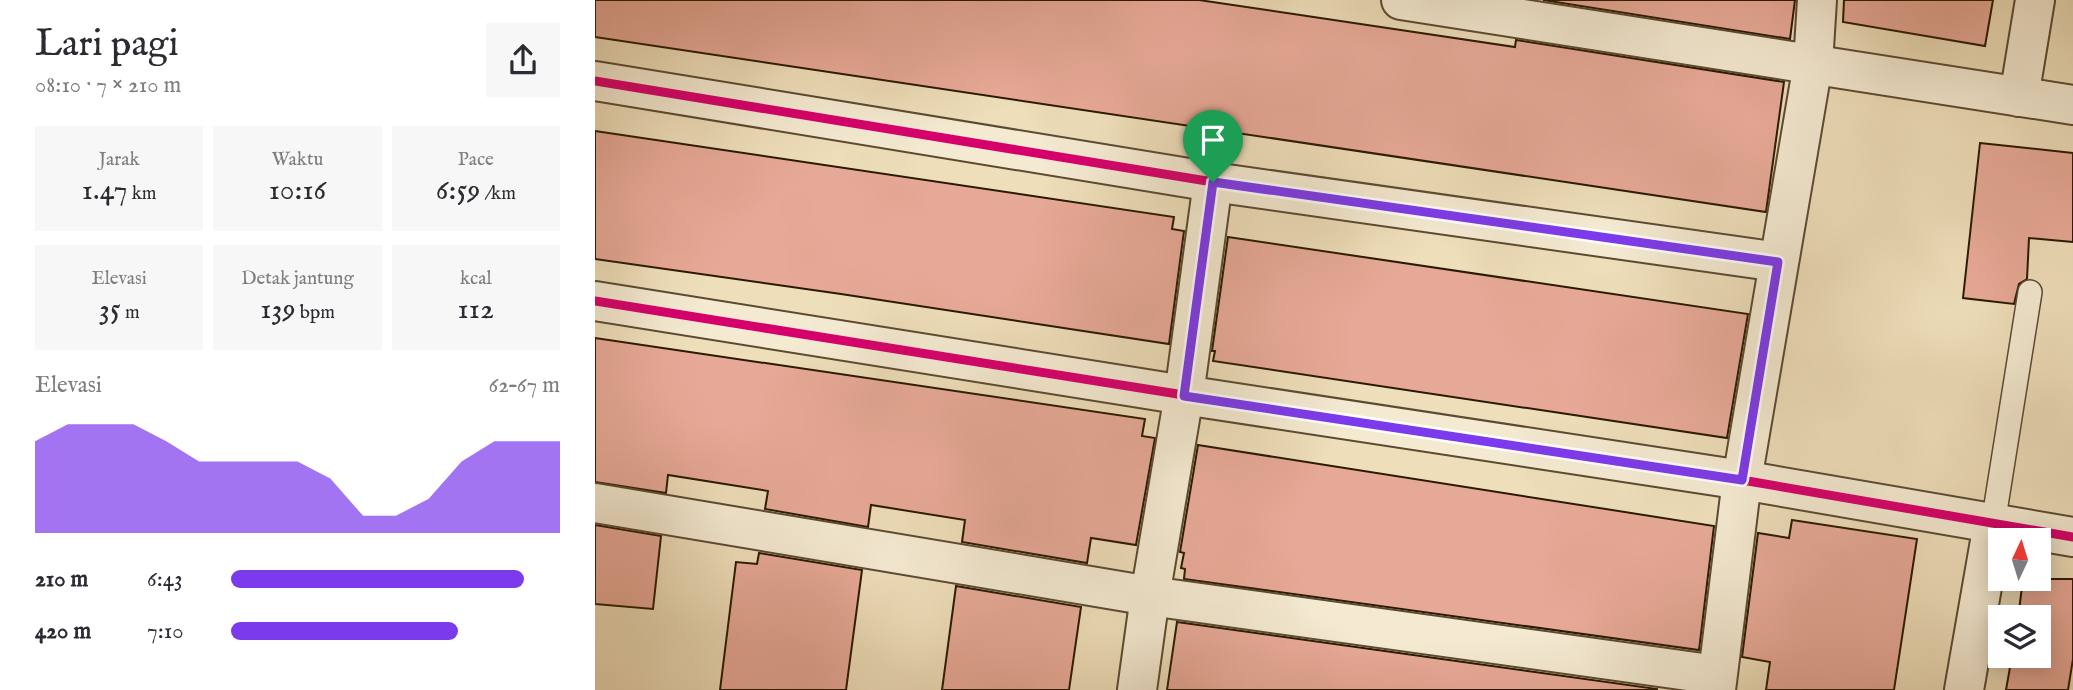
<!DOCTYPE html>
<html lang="id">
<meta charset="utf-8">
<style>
:root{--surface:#fff;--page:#f7f7f7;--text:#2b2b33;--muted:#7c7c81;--accent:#7c3aed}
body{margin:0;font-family:"IM FELL English",serif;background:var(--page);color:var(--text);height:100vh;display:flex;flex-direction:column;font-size:26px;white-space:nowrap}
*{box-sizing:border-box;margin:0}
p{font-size:23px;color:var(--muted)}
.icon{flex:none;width:38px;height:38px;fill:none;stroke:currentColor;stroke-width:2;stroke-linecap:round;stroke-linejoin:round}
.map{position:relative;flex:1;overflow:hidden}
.panel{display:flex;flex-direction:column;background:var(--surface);width:595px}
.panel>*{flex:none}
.needle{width:46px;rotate:4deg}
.fabs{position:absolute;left:1393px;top:528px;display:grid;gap:14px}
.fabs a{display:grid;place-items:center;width:63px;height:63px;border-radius:0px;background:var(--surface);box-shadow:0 4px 18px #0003;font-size:35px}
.pin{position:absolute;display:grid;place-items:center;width:60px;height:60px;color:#fff;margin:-72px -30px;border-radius:50% 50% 50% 0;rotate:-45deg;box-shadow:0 0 7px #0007}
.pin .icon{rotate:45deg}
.round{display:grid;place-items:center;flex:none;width:74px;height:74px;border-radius:0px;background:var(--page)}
.summary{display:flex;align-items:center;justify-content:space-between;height:119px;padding:0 35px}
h1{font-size:38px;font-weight:600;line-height:52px}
.metrics{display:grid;grid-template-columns:repeat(3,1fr);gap:10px;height:119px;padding:7px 35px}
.metrics div{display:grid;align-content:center;border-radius:0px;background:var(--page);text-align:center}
.metrics b{font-size:30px;font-weight:600}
.metrics small{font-size:19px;font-weight:400}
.metrics p{font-size:19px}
.chart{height:196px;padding:14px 35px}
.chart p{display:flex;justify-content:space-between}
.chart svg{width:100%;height:126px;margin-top:7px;fill:var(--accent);opacity:.7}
ul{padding:0 35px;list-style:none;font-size:23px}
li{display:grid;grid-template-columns:112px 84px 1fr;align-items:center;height:52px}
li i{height:18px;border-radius:9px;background:var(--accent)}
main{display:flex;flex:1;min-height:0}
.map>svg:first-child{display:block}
</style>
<main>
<section class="panel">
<div class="summary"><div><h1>Lari pagi</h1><p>08:10 · 7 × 210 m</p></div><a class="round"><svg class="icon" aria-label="share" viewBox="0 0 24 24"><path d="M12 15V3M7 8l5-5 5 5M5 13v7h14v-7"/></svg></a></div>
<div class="metrics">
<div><p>Jarak</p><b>1.47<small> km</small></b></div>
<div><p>Waktu</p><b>10:16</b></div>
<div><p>Pace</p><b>6:59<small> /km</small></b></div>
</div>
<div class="metrics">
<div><p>Elevasi</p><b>35<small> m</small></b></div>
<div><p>Detak jantung</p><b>139<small> bpm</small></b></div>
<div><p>kcal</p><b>112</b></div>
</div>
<div class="chart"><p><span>Elevasi</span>62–67 m</p>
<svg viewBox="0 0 160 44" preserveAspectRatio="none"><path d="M0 44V12L10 6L20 6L30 6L40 12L50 19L60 19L70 19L80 19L90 25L100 38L110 38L120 32L130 19L140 12L150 12L160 12V44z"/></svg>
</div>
<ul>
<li><b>210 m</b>6:43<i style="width:89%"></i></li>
<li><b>420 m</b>7:10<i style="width:69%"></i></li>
</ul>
</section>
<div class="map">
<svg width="1478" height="690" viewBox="0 0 1478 690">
<rect width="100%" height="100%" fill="#eedeba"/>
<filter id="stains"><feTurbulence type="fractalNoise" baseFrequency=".00286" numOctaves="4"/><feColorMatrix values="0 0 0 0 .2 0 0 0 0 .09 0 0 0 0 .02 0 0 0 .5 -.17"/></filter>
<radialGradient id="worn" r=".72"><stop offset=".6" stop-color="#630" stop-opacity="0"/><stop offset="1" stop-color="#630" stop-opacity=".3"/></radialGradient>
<g fill="#e7a997" stroke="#2a1903" stroke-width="2">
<path d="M0 0H604L920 47 921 40 1189 82 1171 212 0 37Z"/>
<path d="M948 0H1200L1195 39Z"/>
<path d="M1249 0H1398L1390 46 1248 22Z"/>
<path d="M0 131 579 217 577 229 589 231 574 344 246 294 0 259Z"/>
<path d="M1385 143 1478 153V242L1434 238 1432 279 1424 284 1419 304 1368 298Z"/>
<path d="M633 237 1153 314 1132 438 618 361 620 351H617Z"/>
<path d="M0 338 550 419 547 436 560 438 541 545 496 538 492 563 367 542 370 520 276 505 273 527 170 509 173 491 73 475 71 493 0 482Z"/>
<path d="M603 445 1119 526 1104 650 589 579 590 569 586 568 589 553 585 552Z"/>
<path d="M1197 520 1322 539 1299 690H1171L1175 662 1147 657 1163 533 1194 538Z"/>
<path d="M0 525 66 536 58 609 0 604Z"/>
<path d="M164 553 267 570 251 690H125L141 562 162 564Z"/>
<path d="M1428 579H1478V659L1473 690H1411L1417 656H1444V618H1423Z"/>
<path d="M361 586 486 607 474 690H347Z"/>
<path d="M582 622 1062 689V690H572Z"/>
</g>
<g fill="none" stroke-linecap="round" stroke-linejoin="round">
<g stroke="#5b4a31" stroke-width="26">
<path id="lane" d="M1398 524 1435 292"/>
</g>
<g stroke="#5b4a31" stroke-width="42">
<g id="street">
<path d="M806 0 1478 105"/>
<path d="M0 81 618 182 1183 262"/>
<path d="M1424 97 1440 0"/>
<path d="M0 301 589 395 1147 480 1478 537"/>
<path d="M0 503 555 596 1122 675"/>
<path d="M542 690 555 596 589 395 618 182"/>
<path d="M1121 690 1147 480 1218 64 1222 0"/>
<path d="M1369 690 1398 524"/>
</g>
</g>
<use href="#lane" stroke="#f4ead2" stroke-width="23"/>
<use href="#street" stroke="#f4ead2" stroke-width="38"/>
<g stroke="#f4ead2" stroke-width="13">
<g id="cycleway">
<path d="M0 81 618 182 1183 262"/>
<path d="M0 301 589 395 1147 480 1478 537"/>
</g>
</g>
<use href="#cycleway" stroke="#d6006c" stroke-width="9"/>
</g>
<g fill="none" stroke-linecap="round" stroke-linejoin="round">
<g stroke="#fff" stroke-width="14">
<path id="route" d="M618 182 1183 262 1147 480 589 396Z"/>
</g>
<use href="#route" stroke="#7c3aed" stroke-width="9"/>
</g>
<rect width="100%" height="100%" filter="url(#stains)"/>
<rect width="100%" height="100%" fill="url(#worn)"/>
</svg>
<div class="fabs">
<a><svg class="needle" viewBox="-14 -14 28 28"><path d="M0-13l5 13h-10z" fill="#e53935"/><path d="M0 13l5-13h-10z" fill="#7c7c81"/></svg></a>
<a><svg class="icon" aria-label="layers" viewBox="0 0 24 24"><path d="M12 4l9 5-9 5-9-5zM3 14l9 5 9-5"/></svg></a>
</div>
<div class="pin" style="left:618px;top:182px;background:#1e9e55"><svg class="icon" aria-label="arrive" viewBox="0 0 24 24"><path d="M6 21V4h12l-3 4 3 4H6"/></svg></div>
</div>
</main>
